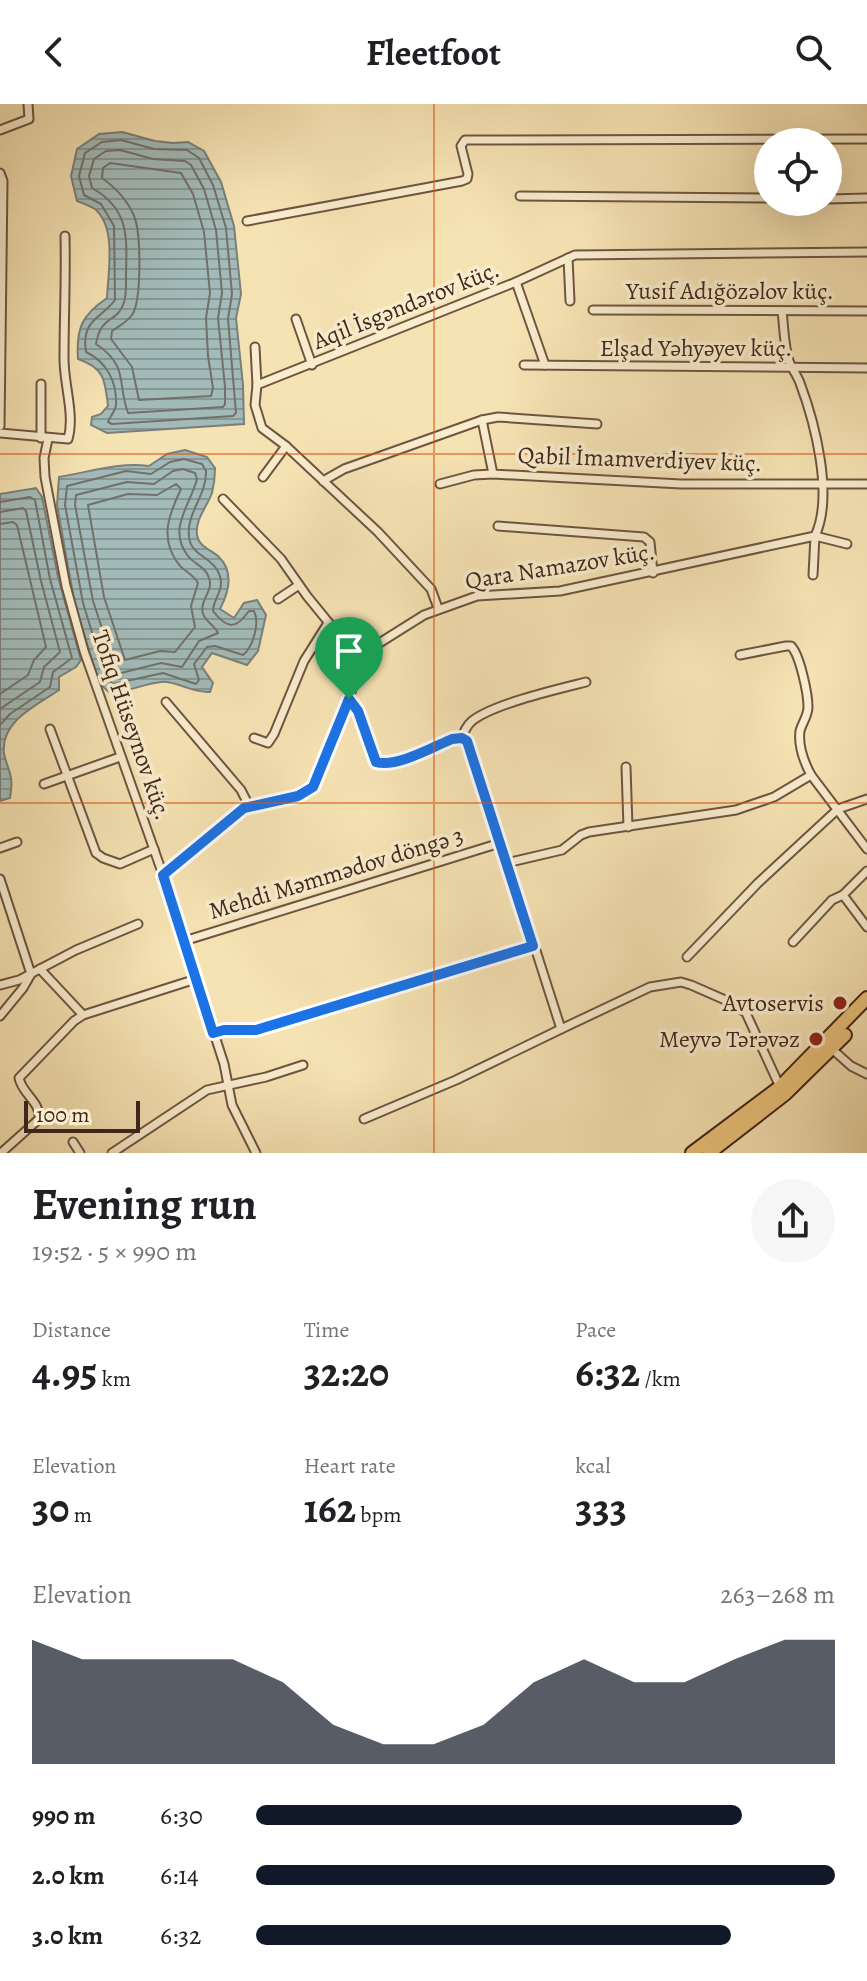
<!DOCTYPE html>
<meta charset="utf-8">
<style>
:root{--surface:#fff;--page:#f6f6f6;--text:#202124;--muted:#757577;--accent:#111827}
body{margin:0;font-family:Alegreya,serif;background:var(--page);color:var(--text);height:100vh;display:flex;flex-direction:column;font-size:30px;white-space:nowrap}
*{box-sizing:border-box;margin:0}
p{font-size:26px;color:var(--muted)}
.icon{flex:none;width:44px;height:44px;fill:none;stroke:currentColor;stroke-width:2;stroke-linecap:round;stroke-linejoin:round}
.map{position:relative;height:1049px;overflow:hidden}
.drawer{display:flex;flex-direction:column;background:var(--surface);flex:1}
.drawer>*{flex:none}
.controls{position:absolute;left:754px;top:24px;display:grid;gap:16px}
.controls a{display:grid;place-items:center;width:88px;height:88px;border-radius:50%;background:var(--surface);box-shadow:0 8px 32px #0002;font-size:40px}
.scale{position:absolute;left:24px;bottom:20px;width:116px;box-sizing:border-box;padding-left:8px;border:4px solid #41261b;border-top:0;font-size:22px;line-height:28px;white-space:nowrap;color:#41261b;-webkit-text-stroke:6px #f9edce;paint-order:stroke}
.pin{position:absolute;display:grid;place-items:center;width:68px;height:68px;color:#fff;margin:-82px -34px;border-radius:50% 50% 50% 0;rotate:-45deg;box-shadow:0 0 8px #0007}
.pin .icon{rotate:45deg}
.round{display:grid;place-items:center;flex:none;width:84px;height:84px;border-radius:42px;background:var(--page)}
.headline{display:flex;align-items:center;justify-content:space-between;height:136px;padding:0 32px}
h1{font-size:44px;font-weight:600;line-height:60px}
.figures{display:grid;grid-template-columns:repeat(3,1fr);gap:12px;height:136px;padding:8px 32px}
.figures div{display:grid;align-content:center}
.figures b{font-size:40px;font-weight:600}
.figures small{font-size:22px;font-weight:400}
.figures p{font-size:22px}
.chart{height:224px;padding:16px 32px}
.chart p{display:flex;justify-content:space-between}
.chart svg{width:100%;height:144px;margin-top:8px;fill:var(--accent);opacity:.7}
ul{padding:0 32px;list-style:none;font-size:26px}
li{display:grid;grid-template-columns:128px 96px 1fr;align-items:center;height:60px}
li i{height:20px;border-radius:10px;background:var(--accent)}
header{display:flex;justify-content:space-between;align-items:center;height:104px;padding:0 32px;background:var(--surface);font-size:36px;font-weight:600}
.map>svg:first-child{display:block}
</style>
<header><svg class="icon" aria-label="back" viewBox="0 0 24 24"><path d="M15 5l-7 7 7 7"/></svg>Fleetfoot<svg class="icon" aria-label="search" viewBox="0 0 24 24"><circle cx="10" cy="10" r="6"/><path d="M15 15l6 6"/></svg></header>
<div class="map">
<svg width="867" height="1049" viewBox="0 0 867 1049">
<defs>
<pattern id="water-rules" width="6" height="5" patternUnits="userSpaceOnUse" patternTransform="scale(2)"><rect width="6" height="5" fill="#a2bbb9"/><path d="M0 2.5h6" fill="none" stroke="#869896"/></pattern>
</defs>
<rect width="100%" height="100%" fill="#f6e3b4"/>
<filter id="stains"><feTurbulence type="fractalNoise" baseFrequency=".0025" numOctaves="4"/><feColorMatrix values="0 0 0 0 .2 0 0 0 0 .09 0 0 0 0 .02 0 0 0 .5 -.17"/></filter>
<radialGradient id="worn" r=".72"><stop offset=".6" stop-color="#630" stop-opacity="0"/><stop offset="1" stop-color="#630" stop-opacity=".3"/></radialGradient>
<g fill="url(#water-rules)" stroke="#7b7f7a" stroke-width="2">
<path d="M122 28 155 37 173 39 188 38 204 47 221 78 234 122 241 190 236 214 243 281 244 320 107 329 91 321 92 313 101 310 108 302C105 277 105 264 78 255 76 224 82 211 107 194 108 168 117 124 95 105 90 102 82 99 77 97L71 72 77 45 99 30Z"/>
<path d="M185 346 207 353 215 364C215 373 214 381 212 389 207 403 195 415 197 431 199 443 210 445 218 452 234 467 229 488 220 505L234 514 244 499 257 496 266 511 258 547 247 561 212 549 202 563 213 579 210 588C191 589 175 576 161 578 143 580 128 588 110 589L99 579 75 501 57 401 59 373C89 368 119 358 149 362L167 350Z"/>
<path d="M36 384 42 393 58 473 81 556 76 563 59 573V586C36 602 0 617 4 650 9 670 14 671 10 694L0 697V390Z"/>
</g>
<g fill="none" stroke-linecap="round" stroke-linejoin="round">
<g stroke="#72706a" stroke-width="2">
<path d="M121 36 154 45 187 46 199 54 213 81 226 124 232 190 228 215 236 309 233 312 112 320 108 318C110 312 115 308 116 301 117 278 107 258 86 248 81 215 101 215 115 196L114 122 101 100 84 91 79 72 85 49 102 38Z"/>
<path d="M120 46 153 55 185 57 191 61 204 85 216 126 222 189 218 214 225 283V300L223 303 128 309C117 279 129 262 96 240 101 211 116 219 123 201 127 192 126 180 126 170 127 132 129 105 92 84L89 72 94 55 106 47Z"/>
<path d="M110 59 181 69 193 90 204 128 210 189 206 214 208 252 213 284 211 292 139 296 132 263 111 235 112 227C119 222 127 218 132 211 142 196 141 128 134 112 127 95 116 84 102 74L103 64Z"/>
<path d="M184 355 202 360 206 367C207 391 186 409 189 433 191 454 217 452 221 477 222 489 213 496 213 507 228 526 236 525 249 507H254C260 519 253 543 243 551L215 542 207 543 194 560 199 576 196 580 163 569 113 580 106 574 83 499 65 401 67 382 126 367 151 370 170 358Z"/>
<path d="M183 365 195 369 197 375C190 402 167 425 188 452 194 460 206 463 209 474 214 487 199 496 203 510 206 518 215 522 218 529L199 537 182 563 161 559 117 570 93 497 75 401 76 391 127 378 154 380 173 367Z"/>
<path d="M176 380 181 385C168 412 159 436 180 462 186 468 194 471 198 479L191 502 195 523 175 548 160 547 125 556 104 493 88 401 128 390 157 391Z"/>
<path d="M0 398 30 393 35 396 50 475 72 554 53 568 50 583 10 610 0 621"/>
<path d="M0 408 23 404 26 407 41 477 60 548 44 563 40 578 0 605"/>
<path d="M0 420 13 418 17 421 46 543 34 556 28 571 0 590"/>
</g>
<g stroke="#6e5541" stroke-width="11">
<g id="minor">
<path d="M0 26 29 15 28 0"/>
<path d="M0 69 3 77 0 322"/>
<path d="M520 92 768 94"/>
<path d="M828 95 867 94"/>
<path d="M247 117 462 77 467 75 468 70 461 42 465 36 867 35"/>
<path d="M568 154 570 197"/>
<path d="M516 178 545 261"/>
<path d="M593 206 867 207"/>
<path d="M296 215 312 261"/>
<path d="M255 243 257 281"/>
<path d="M524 261 867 264"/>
<path d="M41 280V334"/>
<path d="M482 316 498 313 597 320"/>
<path d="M0 329 68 335C75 311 64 281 64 255 64 214 66 173 65 132"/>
<path d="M48 335 44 354 45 373 66 482 84 547 163 771 224 960 232 1001 256 1049"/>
<path d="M263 373 286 342"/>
<path d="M323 377 344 365 482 316 493 370 681 380H867"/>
<path d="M440 380 474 371 493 370"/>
<path d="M223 395 281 455 307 492 360 557"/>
<path d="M498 422 644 433 650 438 653 469"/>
<path d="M813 471 815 432 847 440"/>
<path d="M278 495 299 481"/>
<path d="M438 504 431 485 378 428 286 342 262 324 255 301 257 281 516 178 575 151 867 148"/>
<path d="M740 551 786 542H791C800 551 808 590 808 603 808 612 802 619 800 627 798 642 804 658 811 671"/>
<path d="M349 595 358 607 376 658C396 664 433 643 452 635L462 634 470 640 561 925 650 883 681 878 691 881 732 899 746 909 780 983"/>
<path d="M166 598 241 686 249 702"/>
<path d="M50 625 96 749 103 754 120 760 154 745"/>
<path d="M254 634 268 639 274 630 304 557 328 519"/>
<path d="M462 634C464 628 466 622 472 617 493 600 558 585 586 578"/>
<path d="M626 663 628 723"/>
<path d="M44 680 120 653"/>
<path d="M0 744 17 738"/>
<path d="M506 759 562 746 581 731 589 728 736 706 774 693 811 671 867 745"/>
<path d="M867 767 843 791 867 823"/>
<path d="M163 771 244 704 298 692 313 683 349 595 360 557 373 543 424 511 477 492 560 487 815 432C834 392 815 319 800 279 797 271 792 265 789 257 784 242 784 223 782 207"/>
<path d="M0 775 31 870 23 884 0 912"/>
<path d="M184 837 500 739"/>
<path d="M793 838 832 796 843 791"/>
<path d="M687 853 758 779 838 705 867 695"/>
<path d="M40 865 83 911"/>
<path d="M0 881 19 876 76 846 138 820"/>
<path d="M213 929 224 926H256L533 842"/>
<path d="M832 945 851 962 867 970"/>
<path d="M364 1015 456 976 561 925"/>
<path d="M73 1038 80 1049"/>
<path d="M1 1049 39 1015C41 998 22 990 19 974L74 917 83 911 196 875"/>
<path d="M112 1049 207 986 266 973 303 961"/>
</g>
</g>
<g stroke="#41261b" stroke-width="16">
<g id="primary">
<path d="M692 1049 780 983 867 894"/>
<path d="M709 1049 785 990 845 931"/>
</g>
</g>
<use href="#minor" stroke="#f9edce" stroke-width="7"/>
<use href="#primary" stroke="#ebc27a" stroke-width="12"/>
</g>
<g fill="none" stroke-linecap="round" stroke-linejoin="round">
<g stroke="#fff" stroke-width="16">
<path id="route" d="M349 595 358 607 376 658C396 664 433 643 452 635L462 634 467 637 533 842 256 926H224L213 929 163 771 244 704 298 692 313 683Z"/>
</g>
<use href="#route" stroke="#1a73e8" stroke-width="10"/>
</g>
<path fill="none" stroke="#e0560d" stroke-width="2" stroke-opacity="0.55" d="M434 0V1049M0 350H867M0 699H867"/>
<g fill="#8f2418" stroke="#f9edce" stroke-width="3">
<circle cx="840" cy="899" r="8"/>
<circle cx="816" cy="935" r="8"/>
</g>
<g text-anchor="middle" stroke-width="7" stroke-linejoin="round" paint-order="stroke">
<g font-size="24" fill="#41261b" stroke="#f9edce">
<text x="730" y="195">Yusif Adığözəlov küç.</text>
<text transform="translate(406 201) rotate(-22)" y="8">Aqil İsgəndərov küç.</text>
<text x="696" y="252">Elşad Yəhyəyev küç.</text>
<text transform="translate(640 355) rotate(2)" y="8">Qabil İmamverdiyev küç.</text>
<text transform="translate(560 462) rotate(-9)" y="8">Qara Namazov küç.</text>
<text transform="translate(132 621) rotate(71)" y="8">Tofiq Hüseynov küç.</text>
<text transform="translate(336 769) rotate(-17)" y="8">Mehdi Məmmədov döngə 3</text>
</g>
<g font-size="24" fill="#41261b" stroke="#f9edce" text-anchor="end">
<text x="824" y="907">Avtoservis</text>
<text x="800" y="943">Meyvə Tərəvəz</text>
</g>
</g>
<rect width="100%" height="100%" filter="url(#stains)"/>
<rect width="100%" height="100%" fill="url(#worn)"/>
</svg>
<div class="controls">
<a><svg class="icon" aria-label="locate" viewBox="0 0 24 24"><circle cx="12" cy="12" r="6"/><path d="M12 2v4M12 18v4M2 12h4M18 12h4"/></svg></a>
</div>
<div class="scale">100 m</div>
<div class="pin" style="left:349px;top:595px;background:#1e9e55"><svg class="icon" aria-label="arrive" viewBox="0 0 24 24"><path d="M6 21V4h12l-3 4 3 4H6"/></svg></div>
</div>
<section class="drawer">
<div class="headline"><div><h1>Evening run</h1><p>19:52 · 5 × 990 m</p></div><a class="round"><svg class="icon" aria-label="share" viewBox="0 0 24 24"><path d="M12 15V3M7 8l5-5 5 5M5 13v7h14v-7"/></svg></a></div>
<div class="figures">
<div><p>Distance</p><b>4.95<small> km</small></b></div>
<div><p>Time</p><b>32:20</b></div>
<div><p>Pace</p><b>6:32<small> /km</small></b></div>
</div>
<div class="figures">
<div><p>Elevation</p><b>30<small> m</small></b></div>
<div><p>Heart rate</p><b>162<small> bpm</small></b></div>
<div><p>kcal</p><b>333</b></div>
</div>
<div class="chart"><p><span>Elevation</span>263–268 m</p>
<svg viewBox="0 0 160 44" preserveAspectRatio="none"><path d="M0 44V6L10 12L20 12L30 12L40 12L50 19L60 32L70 38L80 38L90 32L100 19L110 12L120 19L130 19L140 12L150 6L160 6V44z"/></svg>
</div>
<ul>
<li><b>990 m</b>6:30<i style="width:84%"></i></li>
<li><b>2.0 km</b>6:14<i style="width:100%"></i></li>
<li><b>3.0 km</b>6:32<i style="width:82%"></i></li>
</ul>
</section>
